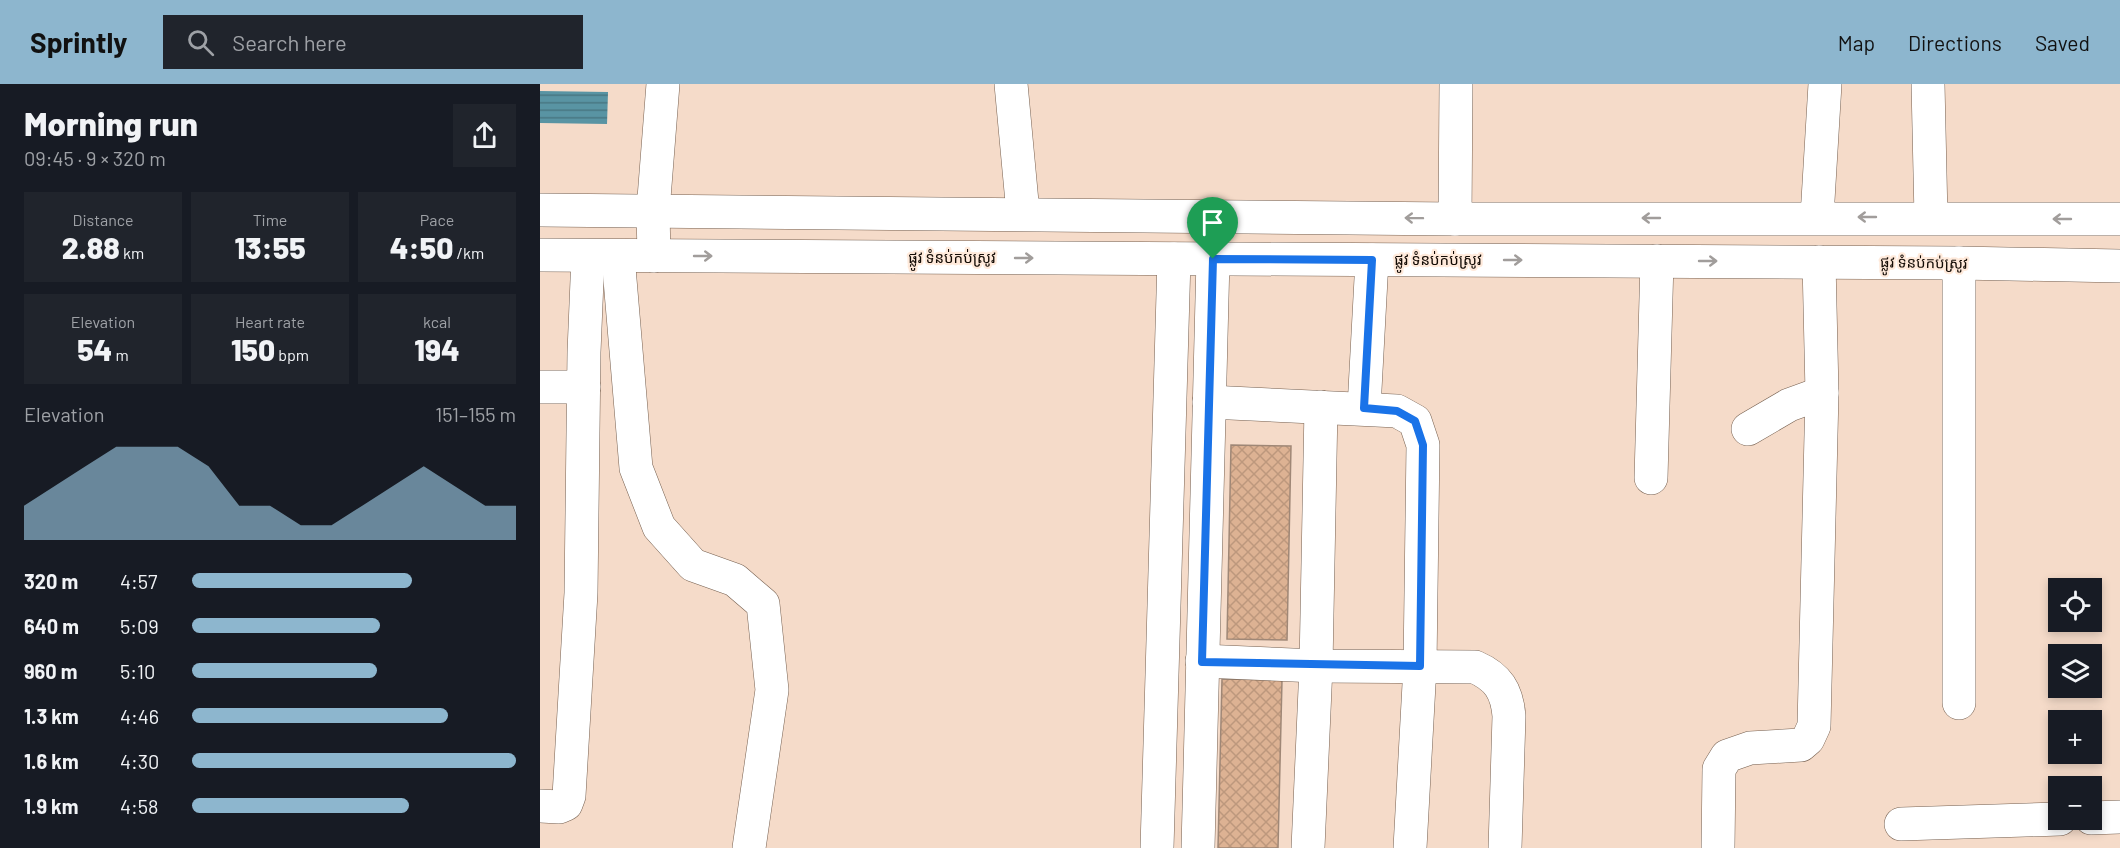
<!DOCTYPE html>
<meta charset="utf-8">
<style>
:root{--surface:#171b24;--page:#20242c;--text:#f1f3f6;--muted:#9ea1a6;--accent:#8db6ce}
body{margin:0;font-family:Barlow,"Noto Sans Khmer",sans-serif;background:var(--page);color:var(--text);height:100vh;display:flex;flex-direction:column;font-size:22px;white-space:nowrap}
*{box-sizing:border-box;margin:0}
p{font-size:20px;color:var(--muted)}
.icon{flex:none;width:33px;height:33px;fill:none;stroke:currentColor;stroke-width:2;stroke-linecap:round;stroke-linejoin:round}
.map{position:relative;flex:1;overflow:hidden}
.sheet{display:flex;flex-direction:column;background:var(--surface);width:540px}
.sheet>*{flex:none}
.controls{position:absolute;left:1508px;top:494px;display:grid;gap:12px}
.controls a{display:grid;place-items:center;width:54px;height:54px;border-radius:0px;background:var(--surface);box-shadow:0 3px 9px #0003;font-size:30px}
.pin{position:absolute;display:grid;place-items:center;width:51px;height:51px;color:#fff;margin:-62px -26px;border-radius:50% 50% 50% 0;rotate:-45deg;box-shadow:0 0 6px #0007}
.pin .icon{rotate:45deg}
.round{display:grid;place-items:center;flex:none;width:63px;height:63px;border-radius:0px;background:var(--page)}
.head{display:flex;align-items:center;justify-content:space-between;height:102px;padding:0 24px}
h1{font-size:33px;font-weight:800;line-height:45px}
.figures{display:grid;grid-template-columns:repeat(3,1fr);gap:9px;height:102px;padding:6px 24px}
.figures div{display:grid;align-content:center;border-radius:0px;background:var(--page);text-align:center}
.figures b{font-size:30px;font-weight:800}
.figures small{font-size:16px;font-weight:400}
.figures p{font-size:16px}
.chart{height:168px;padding:12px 24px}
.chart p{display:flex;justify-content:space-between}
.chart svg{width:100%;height:108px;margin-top:6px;fill:var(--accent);opacity:.7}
ul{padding:0 24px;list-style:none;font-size:20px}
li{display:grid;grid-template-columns:96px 72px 1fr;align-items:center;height:45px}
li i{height:15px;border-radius:8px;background:var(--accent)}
header{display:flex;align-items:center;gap:36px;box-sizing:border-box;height:84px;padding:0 30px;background:var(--accent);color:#111}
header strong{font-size:28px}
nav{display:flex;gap:33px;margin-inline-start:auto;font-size:21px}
.search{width:420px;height:54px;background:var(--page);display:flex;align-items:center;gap:15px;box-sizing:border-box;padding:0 21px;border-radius:0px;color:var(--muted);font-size:22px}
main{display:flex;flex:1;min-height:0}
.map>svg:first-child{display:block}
</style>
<header>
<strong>Sprintly</strong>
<div class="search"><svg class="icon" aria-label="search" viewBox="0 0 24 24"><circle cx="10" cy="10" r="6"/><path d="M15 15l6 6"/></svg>Search here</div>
<nav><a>Map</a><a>Directions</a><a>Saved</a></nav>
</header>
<main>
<section class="sheet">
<div class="head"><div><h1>Morning run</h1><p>09:45 · 9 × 320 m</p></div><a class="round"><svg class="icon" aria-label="share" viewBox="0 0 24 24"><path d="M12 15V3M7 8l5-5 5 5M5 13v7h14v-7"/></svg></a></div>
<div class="figures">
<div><p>Distance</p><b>2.88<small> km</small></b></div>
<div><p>Time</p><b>13:55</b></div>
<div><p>Pace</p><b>4:50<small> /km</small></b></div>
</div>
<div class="figures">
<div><p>Elevation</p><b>54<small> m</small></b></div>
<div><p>Heart rate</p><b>150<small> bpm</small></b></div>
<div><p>kcal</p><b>194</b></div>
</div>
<div class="chart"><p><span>Elevation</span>151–155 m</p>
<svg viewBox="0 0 160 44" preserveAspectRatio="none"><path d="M0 44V30L10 22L20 14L30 6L40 6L50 6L60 14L70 30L80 30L90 38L100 38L110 30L120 22L130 14L140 22L150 30L160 30V44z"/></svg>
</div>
<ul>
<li><b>320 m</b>4:57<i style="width:68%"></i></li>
<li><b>640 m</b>5:09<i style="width:58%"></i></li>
<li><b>960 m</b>5:10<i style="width:57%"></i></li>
<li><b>1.3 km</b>4:46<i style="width:79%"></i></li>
<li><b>1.6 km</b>4:30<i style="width:100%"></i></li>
<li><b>1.9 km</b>4:58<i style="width:67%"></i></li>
</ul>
</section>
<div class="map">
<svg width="1580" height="764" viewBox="0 0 1580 764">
<defs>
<pattern id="water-rules" width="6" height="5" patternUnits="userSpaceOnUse" patternTransform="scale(1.5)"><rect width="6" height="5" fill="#5994a3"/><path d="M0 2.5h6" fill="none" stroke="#487783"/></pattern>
<pattern id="building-cross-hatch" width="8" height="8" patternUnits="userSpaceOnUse" patternTransform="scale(1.5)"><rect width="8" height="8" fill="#ddb293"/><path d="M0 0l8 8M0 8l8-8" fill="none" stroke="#bd987d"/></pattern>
</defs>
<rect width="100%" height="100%" fill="#f5dbc9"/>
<path fill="url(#water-rules)" d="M0 7 68 8 67 40 0 39Z"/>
<g fill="url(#building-cross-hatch)" stroke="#9f8776" stroke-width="1.5">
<path d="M691 361 751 362 747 556 687 555Z"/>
<path d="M682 595 742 596 738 764H678Z"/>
</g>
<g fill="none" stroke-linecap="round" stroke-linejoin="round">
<g stroke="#766050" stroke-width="34">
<g id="minor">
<path d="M471 0 483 129"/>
<path d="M1388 0 1391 134"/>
<path d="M1277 133 1285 0"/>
<path d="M915 135 916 0"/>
<path d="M78 172 96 384 119 443 153 481 195 496 223 520 232 606 209 764"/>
<path d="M114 172 113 127 123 0"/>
<path d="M1419 179V619"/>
<path d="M0 303H44"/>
<path d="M669 318 857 327 875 337 883 361 880 582 870 764"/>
<path d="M824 324 832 176"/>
<path d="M1208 345 1249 321 1282 309"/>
<path d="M1111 394 1117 177"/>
<path d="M662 577 776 582 935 583C958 593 967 607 969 632L965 764"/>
<path d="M0 722 19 723 26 720 29 712 41 509 44 268 48 172"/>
<path d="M1551 734 1580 733"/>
<path d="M1361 740 1520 735"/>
<path d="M617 764 634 175"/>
<path d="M658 764 673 175"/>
<path d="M768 764 776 582 781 323"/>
<path d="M1178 764 1179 685 1187 672 1210 664 1261 661 1268 655 1274 642 1282 309 1279 178"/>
</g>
</g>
<g stroke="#766050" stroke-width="34">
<g id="major">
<path d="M0 126 915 135H1580"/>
<path d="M0 171 1419 179 1580 182"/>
</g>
</g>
<use href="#minor" stroke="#fff" stroke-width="33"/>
<use href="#major" stroke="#fff" stroke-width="33"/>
</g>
<defs><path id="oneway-shaft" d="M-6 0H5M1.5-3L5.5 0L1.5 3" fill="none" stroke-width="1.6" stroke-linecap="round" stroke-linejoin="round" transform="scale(1.5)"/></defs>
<g stroke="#a19d9b">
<use href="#oneway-shaft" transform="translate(1327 133) rotate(-180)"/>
<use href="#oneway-shaft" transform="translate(874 134) rotate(-179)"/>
<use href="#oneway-shaft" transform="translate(1111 134) rotate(180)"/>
<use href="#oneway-shaft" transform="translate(1522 135) rotate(-180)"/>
<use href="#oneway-shaft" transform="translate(163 172)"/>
<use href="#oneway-shaft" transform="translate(484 174)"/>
<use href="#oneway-shaft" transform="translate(973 176)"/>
<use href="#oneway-shaft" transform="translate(1168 177)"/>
</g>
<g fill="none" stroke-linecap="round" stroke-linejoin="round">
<g stroke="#fff" stroke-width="12">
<path id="route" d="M673 175 832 176 824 324 857 327 875 337 883 361 880 582 662 578Z"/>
</g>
<use href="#route" stroke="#1a73e8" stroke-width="8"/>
</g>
<g text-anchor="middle" stroke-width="4.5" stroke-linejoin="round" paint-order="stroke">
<g font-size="15" fill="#130b05" stroke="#ffeadb">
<text x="412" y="179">ផ្លូវ ទំនប់កប់ស្រូវ</text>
<text x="898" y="181">ផ្លូវ ទំនប់កប់ស្រូវ</text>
<text transform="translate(1384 179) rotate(1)" y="5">ផ្លូវ ទំនប់កប់ស្រូវ</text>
</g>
</g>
</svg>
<div class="controls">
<a><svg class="icon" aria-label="locate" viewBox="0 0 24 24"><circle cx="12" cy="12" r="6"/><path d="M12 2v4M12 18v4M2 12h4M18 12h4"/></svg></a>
<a><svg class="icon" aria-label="layers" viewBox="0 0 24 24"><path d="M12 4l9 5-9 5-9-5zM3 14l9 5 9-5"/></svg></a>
<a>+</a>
<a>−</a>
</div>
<div class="pin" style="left:673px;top:175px;background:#1e9e55"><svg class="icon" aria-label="arrive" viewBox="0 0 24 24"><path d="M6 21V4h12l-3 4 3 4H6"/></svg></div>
</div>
</main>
